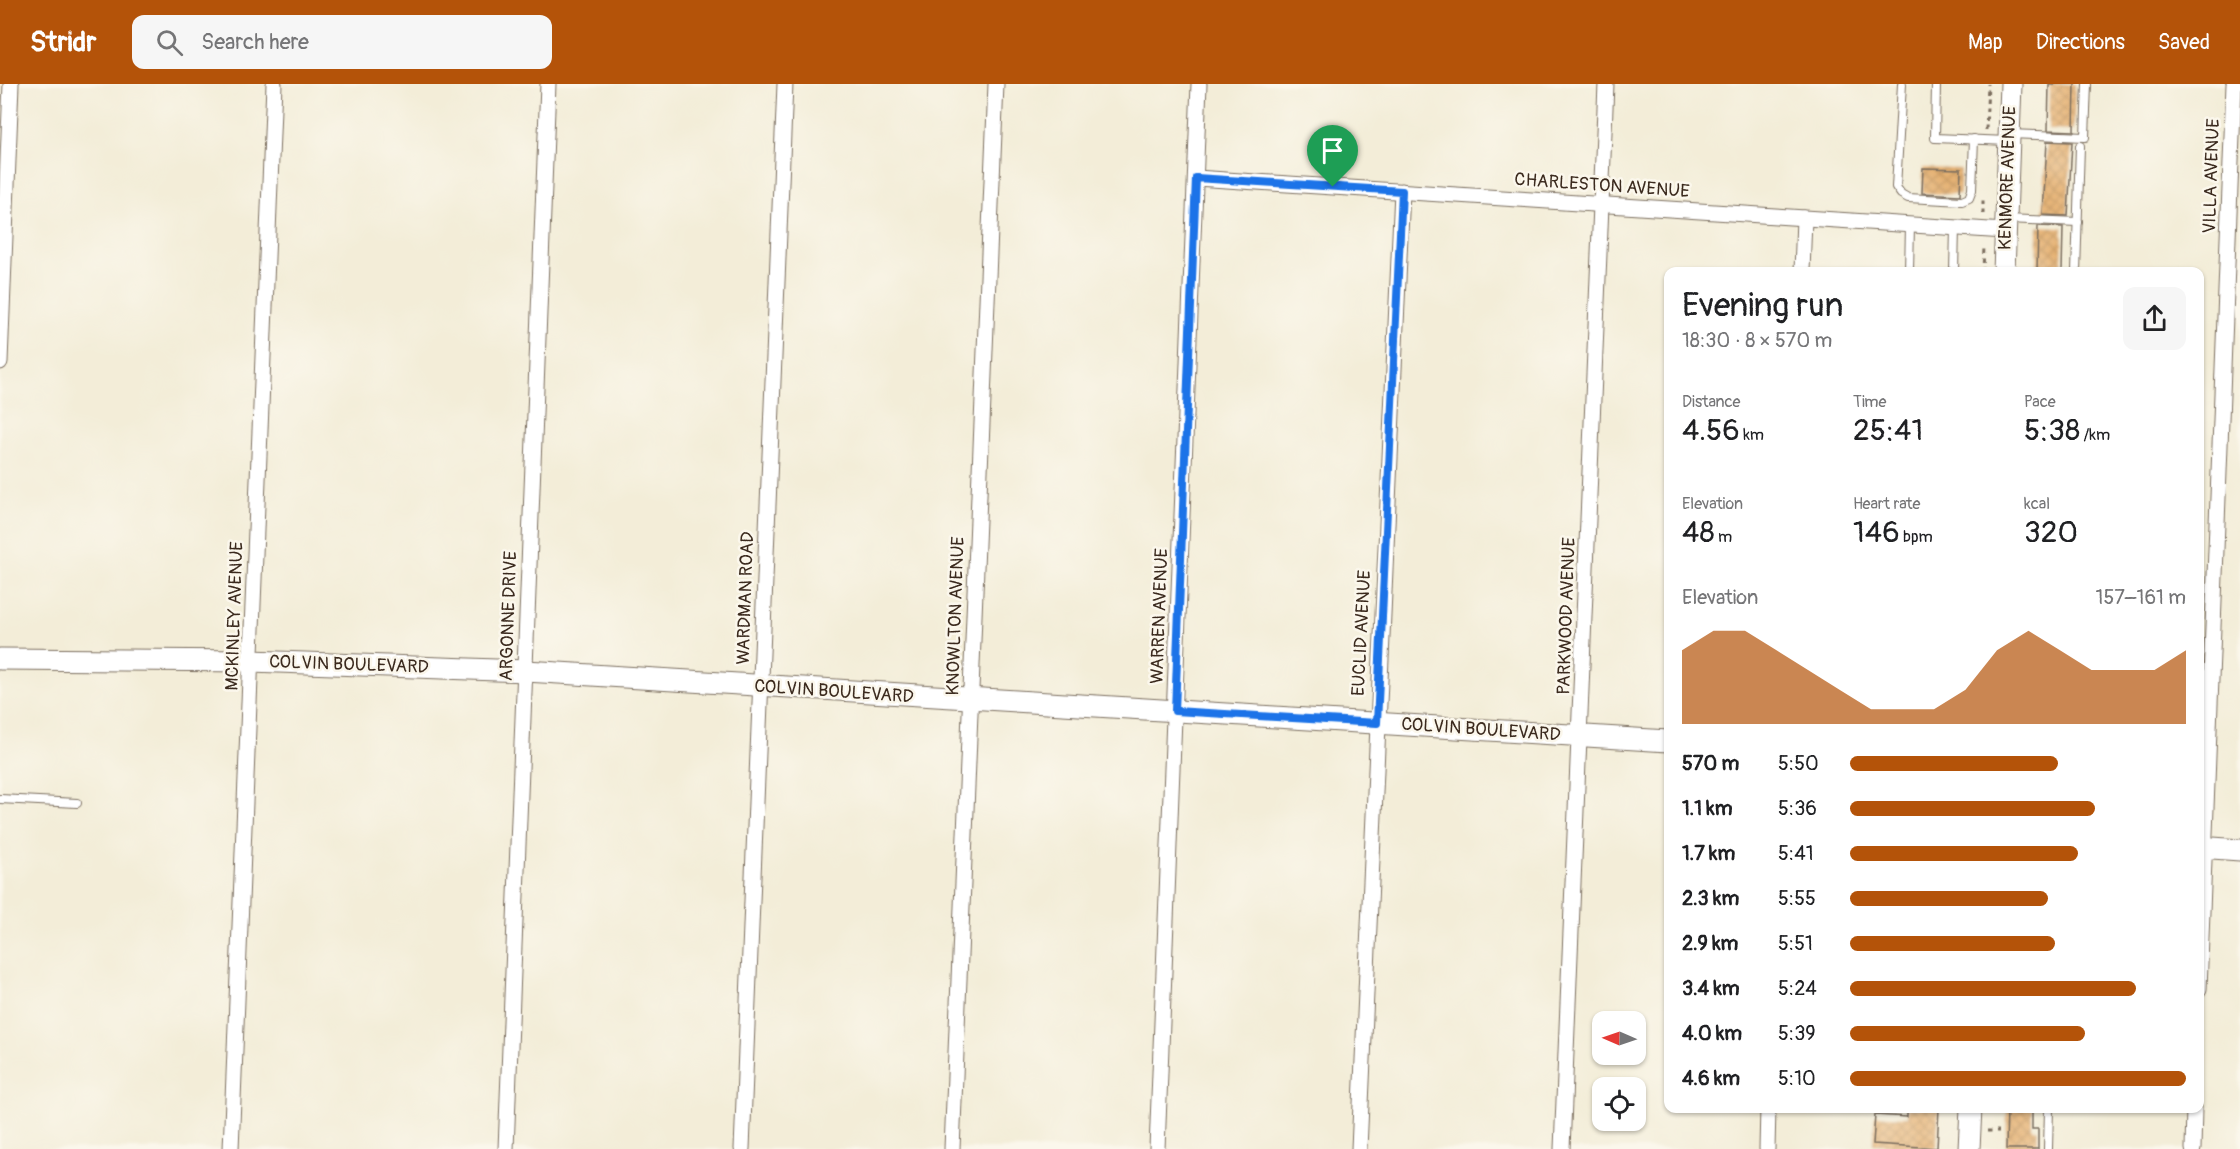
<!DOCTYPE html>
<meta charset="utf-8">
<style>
:root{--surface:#fff;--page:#f6f6f6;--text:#202124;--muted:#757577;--accent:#b45309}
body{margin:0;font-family:Pangolin,sans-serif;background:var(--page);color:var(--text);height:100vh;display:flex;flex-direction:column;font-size:22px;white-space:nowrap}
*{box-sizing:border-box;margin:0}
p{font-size:20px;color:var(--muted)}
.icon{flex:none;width:33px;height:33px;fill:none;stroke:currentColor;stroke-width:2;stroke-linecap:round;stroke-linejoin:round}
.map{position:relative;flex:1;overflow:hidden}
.details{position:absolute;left:1664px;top:183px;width:540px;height:846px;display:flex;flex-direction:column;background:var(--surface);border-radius:12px;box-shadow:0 2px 4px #0004}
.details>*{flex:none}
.needle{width:39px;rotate:272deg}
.tools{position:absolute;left:1592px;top:927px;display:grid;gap:12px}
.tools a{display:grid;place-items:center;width:54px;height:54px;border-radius:12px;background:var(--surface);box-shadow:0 2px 4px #0004;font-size:30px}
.pin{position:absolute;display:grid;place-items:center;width:51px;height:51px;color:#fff;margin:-62px -26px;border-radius:50% 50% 50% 0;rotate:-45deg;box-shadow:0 0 6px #0007}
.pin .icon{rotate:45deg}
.round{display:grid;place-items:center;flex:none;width:63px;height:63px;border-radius:12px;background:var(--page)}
.headline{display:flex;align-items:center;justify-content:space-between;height:102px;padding:0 18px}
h1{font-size:33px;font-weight:600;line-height:45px}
.stats{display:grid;grid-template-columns:repeat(3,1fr);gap:9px;height:102px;padding:6px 18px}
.stats div{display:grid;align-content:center}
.stats b{font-size:30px;font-weight:600}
.stats small{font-size:16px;font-weight:400}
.stats p{font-size:16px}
.chart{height:168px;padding:12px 18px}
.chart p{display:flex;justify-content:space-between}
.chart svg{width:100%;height:108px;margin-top:6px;fill:var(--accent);opacity:.7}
ul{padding:0 18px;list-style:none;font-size:20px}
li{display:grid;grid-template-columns:96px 72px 1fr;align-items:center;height:45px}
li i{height:15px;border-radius:8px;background:var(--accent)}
header{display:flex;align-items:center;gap:36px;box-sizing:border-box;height:84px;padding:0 30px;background:var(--accent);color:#fff}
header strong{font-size:28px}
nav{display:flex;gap:33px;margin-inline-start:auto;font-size:21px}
.search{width:420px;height:54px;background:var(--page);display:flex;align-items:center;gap:15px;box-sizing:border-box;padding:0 21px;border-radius:12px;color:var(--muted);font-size:22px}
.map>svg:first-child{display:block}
</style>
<header>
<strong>Stridr</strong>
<div class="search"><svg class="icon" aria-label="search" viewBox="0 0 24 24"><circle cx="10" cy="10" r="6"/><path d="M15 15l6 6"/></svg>Search here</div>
<nav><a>Map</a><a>Directions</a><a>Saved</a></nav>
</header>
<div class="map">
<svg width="2240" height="1065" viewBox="0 0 2240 1065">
<defs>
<pattern id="building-cross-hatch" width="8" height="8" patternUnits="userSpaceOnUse" patternTransform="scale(1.5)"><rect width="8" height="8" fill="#e5b172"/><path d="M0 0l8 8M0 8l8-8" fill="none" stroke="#c59862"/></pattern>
</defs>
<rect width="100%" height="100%" fill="#fbf7ec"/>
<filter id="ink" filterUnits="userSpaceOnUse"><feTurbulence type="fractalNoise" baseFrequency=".0167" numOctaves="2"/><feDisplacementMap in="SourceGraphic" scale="12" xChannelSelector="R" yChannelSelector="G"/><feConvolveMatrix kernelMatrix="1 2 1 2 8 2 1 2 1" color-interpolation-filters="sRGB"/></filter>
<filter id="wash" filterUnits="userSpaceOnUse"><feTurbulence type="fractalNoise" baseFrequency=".008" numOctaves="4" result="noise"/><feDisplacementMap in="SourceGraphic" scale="24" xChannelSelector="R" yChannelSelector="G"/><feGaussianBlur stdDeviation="1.35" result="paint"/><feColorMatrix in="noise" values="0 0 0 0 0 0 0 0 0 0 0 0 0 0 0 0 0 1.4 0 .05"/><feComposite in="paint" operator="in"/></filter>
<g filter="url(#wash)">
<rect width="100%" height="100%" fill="#f3edd8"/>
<g id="blocks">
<g fill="url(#building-cross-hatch)">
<path d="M2049 0H2075L2074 47 2048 46Z"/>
<path d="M2047 57 2072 58 2068 132 2043 131Z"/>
<path d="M1923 84 1961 85 1960 111 1922 109Z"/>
<path d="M2038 142 2063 143 2062 188H2037Z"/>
<path d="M1907 1024H1939L1937 1064 1873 1060 1875 1031 1907 1033Z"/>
<path d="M2007 1024H2032V1045H2038V1065H2006Z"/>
</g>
</g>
</g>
<g filter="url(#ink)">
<use href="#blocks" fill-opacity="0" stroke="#7b6e5f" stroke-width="1.5"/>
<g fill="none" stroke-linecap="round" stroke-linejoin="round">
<g stroke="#7b6e5f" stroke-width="10">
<g id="lane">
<path d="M1902 0 1896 103 1901 110 1908 114 1962 117 1969 114 1972 106 1974 55"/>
<path d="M1936 0 1935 54 2008 57"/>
<path d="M2010 50 2085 53 2087 0"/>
<path d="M2007 135 2078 138"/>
<path d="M1909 188 1910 141"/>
<path d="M1954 188 1955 143"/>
<path d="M2076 188 2080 62"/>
<path d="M0 715 77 719"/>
<path d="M2048 1065 2049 1024"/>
</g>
</g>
<g stroke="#7b6e5f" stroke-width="17">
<g id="street">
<path d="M1196 94 2005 147"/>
<path d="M1802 188 1804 134"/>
<path d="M0 278 11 0"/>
<path d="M2199 905 2234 0"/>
<path d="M231 1065 274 0"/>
<path d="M506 1065 548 0"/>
<path d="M742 1065 785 0"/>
<path d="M952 1065 996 0"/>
<path d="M1157 1065 1199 0"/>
<path d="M1359 1065 1402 107"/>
<path d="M1562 1065 1606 0"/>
<path d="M1767 1065 1768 1024"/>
<path d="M2193 1065 2194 1024"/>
</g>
</g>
<g stroke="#7b6e5f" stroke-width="23">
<g id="secondary">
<path d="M2004 188 2011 0"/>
<path d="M0 575 251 577 526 587 1668 657"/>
<path d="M2199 763 2240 766"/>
<path d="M1969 1065 1971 1024"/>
</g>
</g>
<g stroke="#7b6e5f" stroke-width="3" stroke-dasharray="4.5 4.5" stroke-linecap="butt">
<path d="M1986 46 1988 0"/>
<path d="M1983 130V113"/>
<path d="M1983 188 1984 162"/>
<path d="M1987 1047H1999"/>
</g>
<use href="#lane" stroke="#fff" stroke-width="8"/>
<use href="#street" stroke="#fff" stroke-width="15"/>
<use href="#secondary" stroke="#fff" stroke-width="21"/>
</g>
</g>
<g fill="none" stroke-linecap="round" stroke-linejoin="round" filter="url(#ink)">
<g stroke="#fff" stroke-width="12">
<path id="route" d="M1196 94 1402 107 1377 639 1175 627Z"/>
</g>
<use href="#route" stroke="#1a73e8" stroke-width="8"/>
</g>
<g text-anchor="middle" stroke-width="5" stroke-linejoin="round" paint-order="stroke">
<g font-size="18" fill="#3b2a1e" stroke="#fbf7ec">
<text transform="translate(2211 92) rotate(-88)" y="6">VILLA AVENUE</text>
<text transform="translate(2007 94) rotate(-88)" y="6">KENMORE AVENUE</text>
<text transform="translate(1602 101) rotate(4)" y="6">CHARLESTON AVENUE</text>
<text transform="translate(745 514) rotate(-88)" y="6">WARDMAN ROAD</text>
<text transform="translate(234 532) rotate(-88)" y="6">MCKINLEY AVENUE</text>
<text transform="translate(508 532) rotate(-88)" y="6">ARGONNE DRIVE</text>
<text transform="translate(955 532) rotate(-88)" y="6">KNOWLTON AVENUE</text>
<text transform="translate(1159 532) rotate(-88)" y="6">WARREN AVENUE</text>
<text transform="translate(1566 532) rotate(-88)" y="6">PARKWOOD AVENUE</text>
<text transform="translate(1361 549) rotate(-87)" y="6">EUCLID AVENUE</text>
<text transform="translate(349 580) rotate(2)" y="6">COLVIN BOULEVARD</text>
<text transform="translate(834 607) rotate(4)" y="6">COLVIN BOULEVARD</text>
<text transform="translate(1481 645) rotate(4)" y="6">COLVIN BOULEVARD</text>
</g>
</g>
</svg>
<div class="tools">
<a><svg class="needle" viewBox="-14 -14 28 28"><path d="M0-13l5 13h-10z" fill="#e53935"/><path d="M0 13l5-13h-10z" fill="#757577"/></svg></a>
<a><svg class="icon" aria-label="locate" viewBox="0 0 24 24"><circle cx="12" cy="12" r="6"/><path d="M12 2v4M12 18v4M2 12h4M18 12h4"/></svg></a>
</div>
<div class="pin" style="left:1333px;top:103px;background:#1e9e55"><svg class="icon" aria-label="arrive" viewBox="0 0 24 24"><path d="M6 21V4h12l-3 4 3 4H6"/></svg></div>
<section class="details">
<div class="headline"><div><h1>Evening run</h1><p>18:30 · 8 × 570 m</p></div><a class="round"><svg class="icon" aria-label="share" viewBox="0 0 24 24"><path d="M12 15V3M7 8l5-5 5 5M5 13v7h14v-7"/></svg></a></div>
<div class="stats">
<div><p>Distance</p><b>4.56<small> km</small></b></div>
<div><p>Time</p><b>25:41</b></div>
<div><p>Pace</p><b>5:38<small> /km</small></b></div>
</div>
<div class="stats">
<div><p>Elevation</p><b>48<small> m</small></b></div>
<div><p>Heart rate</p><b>146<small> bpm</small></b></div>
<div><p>kcal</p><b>320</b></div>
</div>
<div class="chart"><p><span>Elevation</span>157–161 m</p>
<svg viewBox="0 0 160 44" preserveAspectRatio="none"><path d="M0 44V14L10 6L20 6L30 14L40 22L50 30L60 38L70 38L80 38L90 30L100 14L110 6L120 14L130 22L140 22L150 22L160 14V44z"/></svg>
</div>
<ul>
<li><b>570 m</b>5:50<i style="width:62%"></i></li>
<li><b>1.1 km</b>5:36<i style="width:73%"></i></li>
<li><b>1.7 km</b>5:41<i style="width:68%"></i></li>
<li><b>2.3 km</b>5:55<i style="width:59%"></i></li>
<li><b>2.9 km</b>5:51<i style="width:61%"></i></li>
<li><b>3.4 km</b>5:24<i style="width:85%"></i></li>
<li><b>4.0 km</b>5:39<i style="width:70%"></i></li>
<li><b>4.6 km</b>5:10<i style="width:100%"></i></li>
</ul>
</section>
</div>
